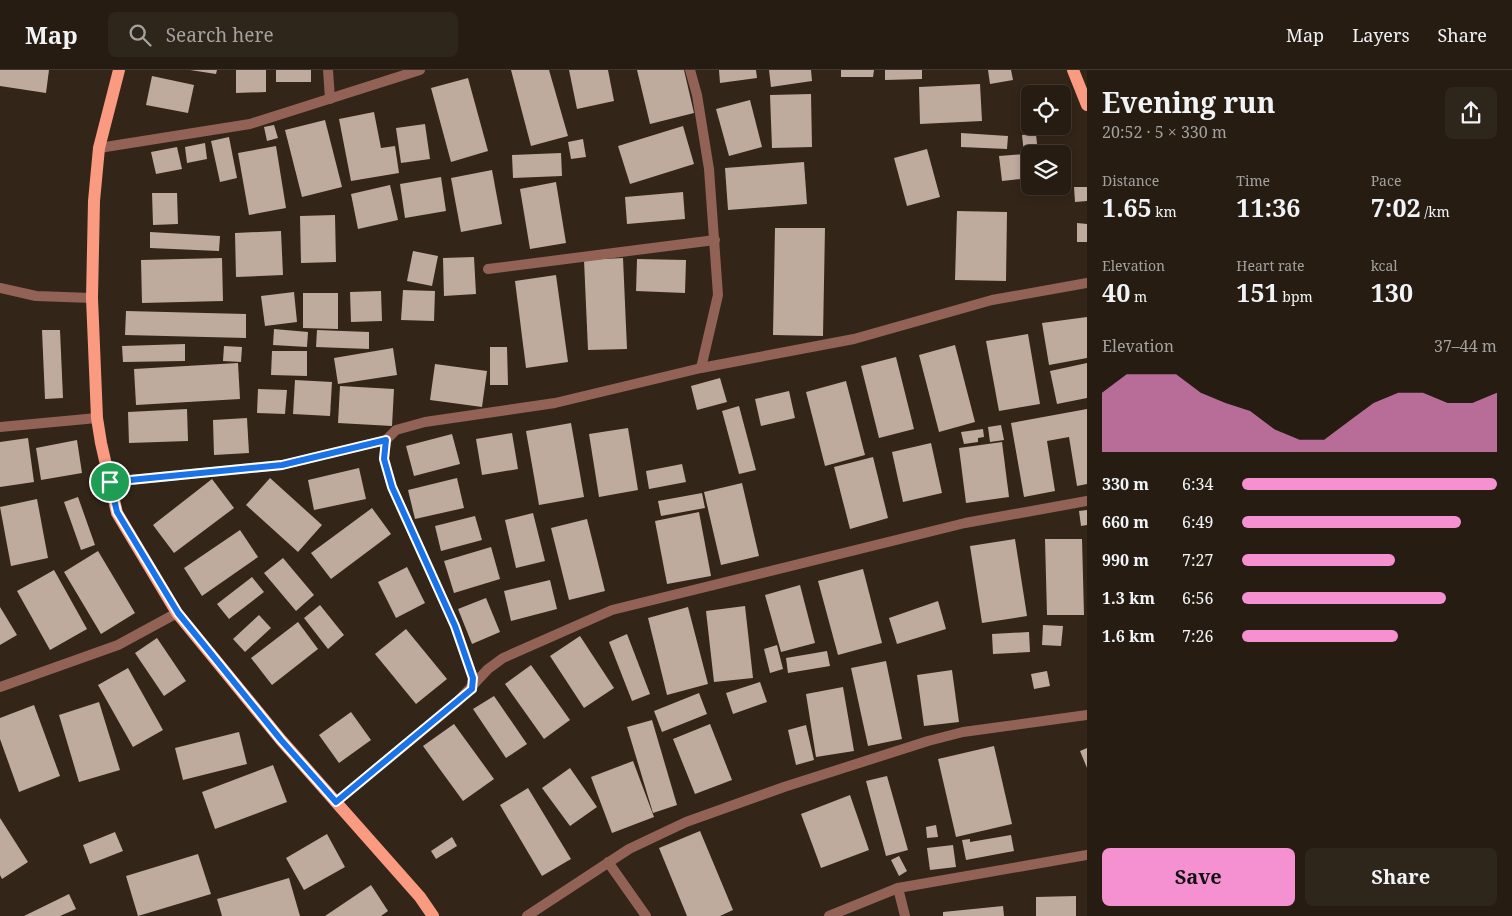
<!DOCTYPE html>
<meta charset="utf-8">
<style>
:root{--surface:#261c12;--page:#2e251b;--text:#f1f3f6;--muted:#a4a19f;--line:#423a32;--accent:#f590d1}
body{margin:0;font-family:"Noto Serif",serif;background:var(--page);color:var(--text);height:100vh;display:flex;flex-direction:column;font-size:19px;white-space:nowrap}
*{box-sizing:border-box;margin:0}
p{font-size:16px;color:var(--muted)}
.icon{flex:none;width:28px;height:28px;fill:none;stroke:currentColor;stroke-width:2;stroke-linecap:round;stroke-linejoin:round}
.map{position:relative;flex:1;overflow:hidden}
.details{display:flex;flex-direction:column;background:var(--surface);width:425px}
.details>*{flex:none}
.tools{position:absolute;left:1021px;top:15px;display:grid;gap:10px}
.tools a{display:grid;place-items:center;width:50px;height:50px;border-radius:8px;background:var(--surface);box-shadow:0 2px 8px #0003,0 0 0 1px var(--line);font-size:25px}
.pin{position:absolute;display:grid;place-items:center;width:42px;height:42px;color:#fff;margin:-21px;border:2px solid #fff;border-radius:50%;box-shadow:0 1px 5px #0007}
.round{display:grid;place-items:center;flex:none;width:52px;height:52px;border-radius:8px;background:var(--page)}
.head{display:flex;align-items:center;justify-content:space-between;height:85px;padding:0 15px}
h1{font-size:28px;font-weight:700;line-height:38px}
.stats{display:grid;grid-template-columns:repeat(3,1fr);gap:8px;height:85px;padding:5px 15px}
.stats div{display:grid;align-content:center}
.stats b{font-size:25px;font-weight:700}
.stats small{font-size:14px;font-weight:400}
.stats p{font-size:14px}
.chart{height:140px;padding:10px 15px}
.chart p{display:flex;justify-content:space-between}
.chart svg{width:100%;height:90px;margin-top:5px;fill:var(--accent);opacity:.7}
.action{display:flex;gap:10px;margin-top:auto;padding:10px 15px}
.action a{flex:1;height:58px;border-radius:8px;background:var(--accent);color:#111;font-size:20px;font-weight:700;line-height:58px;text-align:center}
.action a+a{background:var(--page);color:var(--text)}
ul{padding:0 15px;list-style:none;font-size:16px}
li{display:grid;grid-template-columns:80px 60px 1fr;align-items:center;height:38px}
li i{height:12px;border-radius:6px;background:var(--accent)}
header{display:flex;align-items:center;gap:30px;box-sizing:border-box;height:70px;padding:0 25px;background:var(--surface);border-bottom:1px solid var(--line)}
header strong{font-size:24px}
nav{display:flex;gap:28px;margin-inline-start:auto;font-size:18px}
.search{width:350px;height:45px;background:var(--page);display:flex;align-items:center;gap:12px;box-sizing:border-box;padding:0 18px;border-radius:8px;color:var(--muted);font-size:19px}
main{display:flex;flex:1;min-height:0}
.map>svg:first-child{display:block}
</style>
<header>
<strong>Map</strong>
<div class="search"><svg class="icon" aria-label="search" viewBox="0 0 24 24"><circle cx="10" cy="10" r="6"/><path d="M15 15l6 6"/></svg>Search here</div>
<nav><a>Map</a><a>Layers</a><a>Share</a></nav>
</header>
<main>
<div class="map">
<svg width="1087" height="846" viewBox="0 0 1087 846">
<rect width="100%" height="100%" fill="#332518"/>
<g fill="#bfaa9e">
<path d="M0 0H49L46 23 0 16Z"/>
<path d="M190 0H217L216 4Z"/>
<path d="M236 0H266V22L236 23Z"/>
<rect x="276" y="0" width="35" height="12"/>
<path d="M511 0H549L568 66 531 76Z"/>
<path d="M569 0H608L614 31 577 39Z"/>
<path d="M637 0H684L694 43 650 54Z"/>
<path d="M719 0H756L757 8 720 13Z"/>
<path d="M769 0H811L812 11 771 17Z"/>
<path d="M841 0H874L873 7H841Z"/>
<path d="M885 0H922V9L885 10Z"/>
<path d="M988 0H1011L1013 10 990 14Z"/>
<path d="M152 6 194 15 188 43 146 35Z"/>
<path d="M468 8 488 81 451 92 431 18Z"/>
<path d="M980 14 982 51 920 54 919 17Z"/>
<path d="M811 24 812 77 772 78 770 25Z"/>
<path d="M750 30 762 77 729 86 716 39Z"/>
<path d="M374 42 381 78 395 76 399 103 351 111 339 49Z"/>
<path d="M325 50 342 117 302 127 285 60Z"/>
<path d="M425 54 430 89 401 93 396 58Z"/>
<path d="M274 55 278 68 267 71 264 57Z"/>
<path d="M683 56 694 94 630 114 618 76Z"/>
<path d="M961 63 1008 66 1007 79 961 77Z"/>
<path d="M1036 64 1038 84H1030V108L1002 111 999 86 1024 84 1022 65Z"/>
<path d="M229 67 237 108 220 112 211 71Z"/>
<path d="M583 69 586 87 571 89 568 72Z"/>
<path d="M205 73 207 89 187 93 185 77Z"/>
<path d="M276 76 286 138 249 145 238 83Z"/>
<path d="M177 77 182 99 156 104 151 82Z"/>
<path d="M927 79 940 127 907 136 894 88Z"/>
<path d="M561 83 562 106 513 108 512 85Z"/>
<path d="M804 92 807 134 728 140 725 98Z"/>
<path d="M492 100 502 154 461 162 451 108Z"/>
<path d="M441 107 446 141 405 148 400 114Z"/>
<path d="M556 112 566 173 530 179 520 119Z"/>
<path d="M390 115 398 150 358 159 351 124Z"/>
<path d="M1074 117H1087V131L1075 132Z"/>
<path d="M683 122 685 149 627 154 625 127Z"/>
<path d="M152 123H177L178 154 153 155Z"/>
<path d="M957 141 1007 142 1006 211 955 210Z"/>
<path d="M335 145 336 192 301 193 300 146Z"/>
<path d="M1077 153 1087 154V172H1077Z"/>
<path d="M775 158H825L823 266 773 265Z"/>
<path d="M281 161 283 205 236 207 235 163Z"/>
<path d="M150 162 220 166 219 181 150 178Z"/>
<path d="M413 181 438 186 432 216 407 211Z"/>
<path d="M474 187 476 224 444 226 443 188Z"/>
<path d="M222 188 223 231 142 233 141 190Z"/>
<path d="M623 188 627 279 588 280 584 190Z"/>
<path d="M637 189 686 190 685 223 636 221Z"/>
<path d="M556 205 568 292 526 298 515 211Z"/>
<path d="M403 220 435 221 434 251 401 250Z"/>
<path d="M381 221 382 251 351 252 350 222Z"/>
<path d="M294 222 297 252 265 256 261 226Z"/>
<path d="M303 223H338V259L303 258Z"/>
<path d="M126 241 246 244V268L125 265Z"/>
<path d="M1087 247V288L1049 295 1042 253Z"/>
<path d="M274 259 308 262 307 277 273 275Z"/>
<path d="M42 260H60L63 328 45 329Z"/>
<path d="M317 260 369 262V279L316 277Z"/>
<path d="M1028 264 1040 334 999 341 986 271Z"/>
<path d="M185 274V291L123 292 122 276Z"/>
<path d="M955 275 975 352 939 362 919 285Z"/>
<path d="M224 276 242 277 241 292 223 291Z"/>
<path d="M490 277H507L508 315H490Z"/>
<path d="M393 278 397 305 338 314 334 288Z"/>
<path d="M272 281H307V306L271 305Z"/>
<path d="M896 287 914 359 879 368 861 296Z"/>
<path d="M238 293 240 329 136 335 134 299Z"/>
<path d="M1087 293V328L1057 334 1050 301Z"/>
<path d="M435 294 487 301 482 337 430 330Z"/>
<path d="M720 308 727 332 697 340 691 316Z"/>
<path d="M295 310 332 312 330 346 293 344Z"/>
<path d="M846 311 865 385 825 396 806 322Z"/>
<path d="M340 316 394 319 392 356 338 353Z"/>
<path d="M258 319 287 320 285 344 257 343Z"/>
<path d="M789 321 795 348 761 356 755 329Z"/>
<path d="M739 336 756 400 739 404 722 341Z"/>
<path d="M187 339 188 371 129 373 128 342Z"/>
<path d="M1087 339V414L1077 416 1069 367 1047 371 1055 421 1024 427 1011 353Z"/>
<path d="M247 348 249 383 214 385 213 350Z"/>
<path d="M571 353 584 427 539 435 526 361Z"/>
<path d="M1001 355 1004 370 990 372 988 357Z"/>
<path d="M628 358 638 420 599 427 589 364Z"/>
<path d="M983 359 984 367 978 368V372L964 374 961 362Z"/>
<path d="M512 363 518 399 482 405 476 369Z"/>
<path d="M452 364 460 394 414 406 406 376Z"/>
<path d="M28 368 34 412 0 417V372Z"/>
<path d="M77 370 82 403 41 410 36 378Z"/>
<path d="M1002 372 1009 427 966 433 959 378Z"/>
<path d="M931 373 942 423 903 432 892 382Z"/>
<path d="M873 387 888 448 850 459 834 397Z"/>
<path d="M682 394 686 412 649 419 646 401Z"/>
<path d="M359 398 366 429 314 440 308 410Z"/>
<path d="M270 408 322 455 298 482 246 435Z"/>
<path d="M457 408 464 438 415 449 408 420Z"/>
<path d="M212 409 234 438 174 483 153 455Z"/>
<path d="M742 413 759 486 721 495 704 422Z"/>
<path d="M702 423 705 438 661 446 658 431Z"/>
<path d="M78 427 95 475 81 480 64 432Z"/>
<path d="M37 429 48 488 11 496 0 437Z"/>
<path d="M372 438 391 464 331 509 311 483Z"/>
<path d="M1087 440V455L1081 456 1079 441Z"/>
<path d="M699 442 711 506 667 514 655 451Z"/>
<path d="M533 443 545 491 516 498 505 450Z"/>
<path d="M475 446 482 470 441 481 435 456Z"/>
<path d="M587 449 605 521 569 530 551 458Z"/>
<path d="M240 460 258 487 202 526 184 498Z"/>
<path d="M1015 469 1027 546 982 553 970 476Z"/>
<path d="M1045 469H1082L1084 545H1047Z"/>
<path d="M491 477 500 509 454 523 444 491Z"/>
<path d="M98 481 135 543 101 564 64 502Z"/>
<path d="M283 488 314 525 296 541 264 503Z"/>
<path d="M407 497 425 533 396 548 378 512Z"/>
<path d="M863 499 882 573 838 585 818 511Z"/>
<path d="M54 500 87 559 50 580 17 521Z"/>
<path d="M252 507 264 522 229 549 217 534Z"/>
<path d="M550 510 557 539 511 551 504 521Z"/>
<path d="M800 515 815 573 781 582 765 525Z"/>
<path d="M486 528 500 562 472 574 458 539Z"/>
<path d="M938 531 946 559 897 574 889 548Z"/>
<path d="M320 535 344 565 328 579 304 548Z"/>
<path d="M745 536 753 608 714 612 706 541Z"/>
<path d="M0 537 17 565 0 575Z"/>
<path d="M688 537 708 614 667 625 648 548Z"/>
<path d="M259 545 271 558 245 582 233 569Z"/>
<path d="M298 552 318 579 272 615 251 588Z"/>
<path d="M1043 555 1063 556 1061 576 1042 575Z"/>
<path d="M406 559 447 609 416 634 375 584Z"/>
<path d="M1029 562 1030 582 993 584 992 564Z"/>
<path d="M627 564 650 624 632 631 609 572Z"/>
<path d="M580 566 614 618 584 638 550 586Z"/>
<path d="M157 568 186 611 164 626 135 583Z"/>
<path d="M777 575 783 599 770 603 764 579Z"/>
<path d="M827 581 830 596 788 603 786 588Z"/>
<path d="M886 591 902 669 868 676 851 598Z"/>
<path d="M531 595 570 650 544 669 505 614Z"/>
<path d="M128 598 163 660 133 677 98 615Z"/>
<path d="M952 600 959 652 924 656 917 605Z"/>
<path d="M1047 601 1050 616 1034 619 1031 604Z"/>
<path d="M760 612 767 632 733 644 726 623Z"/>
<path d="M843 617 854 681 816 687 806 624Z"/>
<path d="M699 623 707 644 662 662 654 641Z"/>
<path d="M494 626 527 674 506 688 473 639Z"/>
<path d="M99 632 120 700 79 712 59 645Z"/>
<path d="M34 635 60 706 19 722 0 669V648Z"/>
<path d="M351 642 371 670 339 693 319 665Z"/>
<path d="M652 650 677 735 653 743 627 657Z"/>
<path d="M454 654 494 709 463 731 423 676Z"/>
<path d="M710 654 732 710 695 724 673 669Z"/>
<path d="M806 655 814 690 796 695 788 660Z"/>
<path d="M239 662 247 694 183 710 175 678Z"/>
<path d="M994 676 1012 754 956 767 938 689Z"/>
<path d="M1087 678V698L1080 681Z"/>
<path d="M633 691 654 747 612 763 591 707Z"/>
<path d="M273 695 287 732 215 759 202 722Z"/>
<path d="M570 698 597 737 570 756 542 718Z"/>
<path d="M887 706 908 780 886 786 866 711Z"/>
<path d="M528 718 571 789 542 806 500 735Z"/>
<path d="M850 725 869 780 821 798 801 744Z"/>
<path d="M0 748 28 792 2 809 0 805Z"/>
<path d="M936 755 938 767 927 768 926 757Z"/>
<path d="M700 761 733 840 720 846H687L659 778Z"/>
<path d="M115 762 123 781 90 794 83 775Z"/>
<path d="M327 764 345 797 304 820 286 788Z"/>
<path d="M1011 765 1014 781 966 790 962 770 970 769V772Z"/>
<path d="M452 767 457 776 436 789 431 781Z"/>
<path d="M953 775 956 797 930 800 927 778Z"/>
<path d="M198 784 211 824 138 846 126 806Z"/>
<path d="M899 786 907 801 899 806 891 790Z"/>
<path d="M289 808 300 846H222L217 829Z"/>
<path d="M371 815 388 841 381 846H325Z"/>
<path d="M69 824 76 839 60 846H24Z"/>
<path d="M1076 826V846H1036V827Z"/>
<path d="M1003 836 1004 846H943V842Z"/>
</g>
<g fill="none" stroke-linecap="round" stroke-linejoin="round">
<path stroke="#916255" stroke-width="10" d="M0 218 36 226 92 228"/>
<g stroke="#916255" stroke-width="10">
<path d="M328 0 330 29"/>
<path d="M690 0 697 25 709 99 718 225 701 298"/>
<path d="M99 78 250 54 420 0"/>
<path d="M488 199 715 170"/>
<path d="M0 357 97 348"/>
<path d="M386 370 384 389 392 417 455 556 473 608 472 619"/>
<path d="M110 412 282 395 386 370 396 360 425 352 555 333 701 298 854 269 992 230 1087 213"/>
<path d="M0 617 118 575 177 543"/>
<path d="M336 732 457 632 488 599 503 588 612 540 965 453 1087 431"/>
<path d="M608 792 646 846"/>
<path d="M898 818 905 846"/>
<path d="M527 846 629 779 686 752 784 717 928 671 963 662 1087 645"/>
<path d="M829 846 898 818 1087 785"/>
</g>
<g stroke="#fa9a80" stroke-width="12">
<path d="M119 0 99 78 94 131 92 228 97 348 101 373 117 443 177 543 281 670 420 827 433 846"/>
<path d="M1073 0 1087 35"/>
</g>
</g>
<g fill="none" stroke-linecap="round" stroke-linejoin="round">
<g stroke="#fff" stroke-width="10">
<path id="route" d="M386 370 384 389 392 417 455 556 473 608 472 619 336 732 281 670 178 543 117 442 110 412 282 395Z"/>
</g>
<use href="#route" stroke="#1a73e8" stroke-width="6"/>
</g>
</svg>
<div class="tools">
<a><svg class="icon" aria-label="locate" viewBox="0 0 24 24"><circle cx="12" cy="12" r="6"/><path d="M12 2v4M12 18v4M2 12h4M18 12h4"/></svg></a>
<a><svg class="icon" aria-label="layers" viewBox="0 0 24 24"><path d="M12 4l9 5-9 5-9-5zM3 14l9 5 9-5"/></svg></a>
</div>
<div class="pin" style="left:110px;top:412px;background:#1e9e55"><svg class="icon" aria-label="arrive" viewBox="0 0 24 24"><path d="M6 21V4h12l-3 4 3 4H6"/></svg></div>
</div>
<section class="details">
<div class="head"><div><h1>Evening run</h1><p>20:52 · 5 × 330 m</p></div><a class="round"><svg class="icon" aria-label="share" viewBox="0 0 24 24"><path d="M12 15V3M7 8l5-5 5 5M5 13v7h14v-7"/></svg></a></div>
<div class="stats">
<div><p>Distance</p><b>1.65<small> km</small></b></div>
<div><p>Time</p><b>11:36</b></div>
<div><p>Pace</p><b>7:02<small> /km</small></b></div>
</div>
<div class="stats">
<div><p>Elevation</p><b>40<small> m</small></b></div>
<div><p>Heart rate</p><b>151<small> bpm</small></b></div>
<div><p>kcal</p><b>130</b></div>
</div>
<div class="chart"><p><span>Elevation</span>37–44 m</p>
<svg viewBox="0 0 160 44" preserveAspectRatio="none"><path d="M0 44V15L10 6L20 6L30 6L40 15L50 20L60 24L70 33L80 38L90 38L100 29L110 20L120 15L130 15L140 20L150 20L160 15V44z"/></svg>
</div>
<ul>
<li><b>330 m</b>6:34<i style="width:100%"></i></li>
<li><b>660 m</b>6:49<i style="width:86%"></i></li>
<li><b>990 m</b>7:27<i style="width:60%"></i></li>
<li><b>1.3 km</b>6:56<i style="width:80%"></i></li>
<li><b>1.6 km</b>7:26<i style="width:61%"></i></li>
</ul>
<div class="action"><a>Save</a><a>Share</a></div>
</section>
</main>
